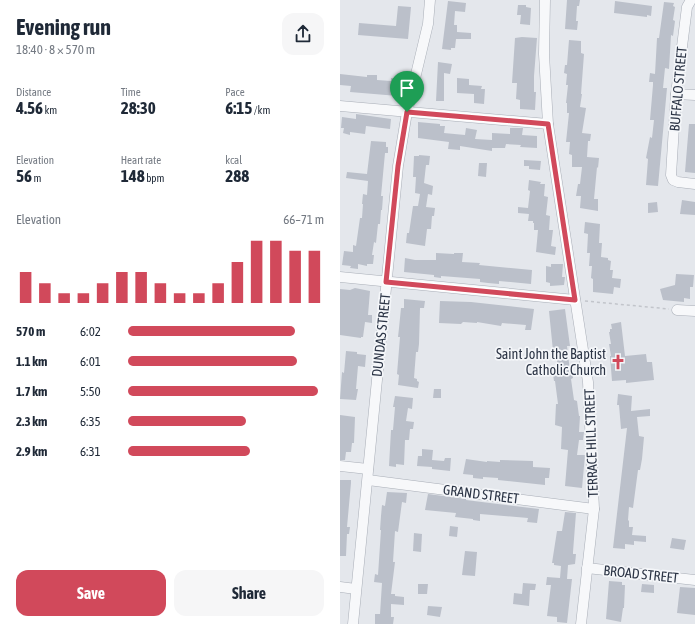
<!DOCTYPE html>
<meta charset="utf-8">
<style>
:root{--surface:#fff;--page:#f6f6f7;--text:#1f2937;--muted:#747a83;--accent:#d1495b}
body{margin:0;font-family:"Asap Condensed",sans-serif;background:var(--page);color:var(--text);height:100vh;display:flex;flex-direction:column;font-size:15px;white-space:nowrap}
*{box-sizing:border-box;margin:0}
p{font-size:13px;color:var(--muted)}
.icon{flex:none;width:22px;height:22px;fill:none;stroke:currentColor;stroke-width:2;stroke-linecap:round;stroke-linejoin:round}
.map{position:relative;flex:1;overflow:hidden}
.side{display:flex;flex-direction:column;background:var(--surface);width:340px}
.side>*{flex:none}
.pin{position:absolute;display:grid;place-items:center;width:34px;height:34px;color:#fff;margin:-41px -17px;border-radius:50% 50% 50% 0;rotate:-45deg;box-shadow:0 0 4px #0007}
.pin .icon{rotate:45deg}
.round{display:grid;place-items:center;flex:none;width:42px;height:42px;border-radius:12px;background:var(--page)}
.overview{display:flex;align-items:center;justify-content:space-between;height:68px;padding:0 16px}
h1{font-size:22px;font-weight:700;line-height:30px}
.stats{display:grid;grid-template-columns:repeat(3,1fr);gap:6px;height:68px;padding:4px 16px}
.stats div{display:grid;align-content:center}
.stats b{font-size:17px;font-weight:700}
.stats small{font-size:11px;font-weight:400}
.stats p{font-size:11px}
.chart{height:112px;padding:8px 16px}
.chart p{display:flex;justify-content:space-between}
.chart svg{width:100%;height:72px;margin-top:4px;stroke:var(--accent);stroke-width:6}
.action{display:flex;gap:8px;margin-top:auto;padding:8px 16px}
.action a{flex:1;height:46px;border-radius:12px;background:var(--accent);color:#fff;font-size:16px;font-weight:700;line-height:46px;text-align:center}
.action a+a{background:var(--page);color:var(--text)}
ul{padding:0 16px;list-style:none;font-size:13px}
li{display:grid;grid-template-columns:64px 48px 1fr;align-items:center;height:30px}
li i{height:10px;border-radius:5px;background:var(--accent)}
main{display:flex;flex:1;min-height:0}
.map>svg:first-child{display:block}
</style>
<main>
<section class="side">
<div class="overview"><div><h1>Evening run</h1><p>18:40 · 8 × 570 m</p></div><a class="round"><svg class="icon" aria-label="share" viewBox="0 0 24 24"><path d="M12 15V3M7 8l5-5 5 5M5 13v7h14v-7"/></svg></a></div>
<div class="stats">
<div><p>Distance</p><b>4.56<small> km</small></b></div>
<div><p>Time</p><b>28:30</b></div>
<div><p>Pace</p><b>6:15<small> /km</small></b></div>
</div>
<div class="stats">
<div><p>Elevation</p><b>56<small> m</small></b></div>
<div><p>Heart rate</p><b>148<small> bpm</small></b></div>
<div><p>kcal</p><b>288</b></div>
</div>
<div class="chart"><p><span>Elevation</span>66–71 m</p>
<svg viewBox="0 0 160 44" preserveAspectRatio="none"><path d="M5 44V25M15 44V32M25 44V38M35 44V38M45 44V32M55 44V25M65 44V25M75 44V32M85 44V38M95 44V38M105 44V32M115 44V19M125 44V6M135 44V6M145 44V12M155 44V12"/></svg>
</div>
<ul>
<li><b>570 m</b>6:02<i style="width:85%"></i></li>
<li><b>1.1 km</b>6:01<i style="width:86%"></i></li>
<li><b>1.7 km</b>5:50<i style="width:97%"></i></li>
<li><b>2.3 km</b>6:35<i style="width:60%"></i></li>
<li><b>2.9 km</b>6:31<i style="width:62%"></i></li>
</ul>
<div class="action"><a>Save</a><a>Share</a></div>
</section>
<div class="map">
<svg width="355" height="624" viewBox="0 0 355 624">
<rect width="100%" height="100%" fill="#e4e7ec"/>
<g fill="#bbc0ca">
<path d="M227 0H240L239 6H237L236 21H238L237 30 225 29Z"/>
<path d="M108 1 126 3 125 12 115 11 114 25H117V32L131 33V39H116L115 48H111V50L102 49Z"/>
<path d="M275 1 312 6 311 16 307 15V17L274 13Z"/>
<path d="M324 2 334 3 333 6 335 7 333 20 335 21 333 36 331 35 329 69 325 68 323 88H327L318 186 306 185 308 159 306 158 310 137 312 138 314 120H310L313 85V82H309L310 73 315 74 317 38H319Z"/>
<path d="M178 5H186V7L191 8 190 25 180 24 181 15H177Z"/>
<path d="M58 6 71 7 68 39 18 35 19 23 56 26Z"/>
<path d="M182 37 197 38 194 76V92H196L195 110 180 109V100L176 99 177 83H172L175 38Z"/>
<path d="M229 40 241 41V53L244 54 241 94H242L240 107 246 108 242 133 251 134 250 141H248L247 157 259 158 258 168 257 167 254 199H258V211L240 208 241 196H236L238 184H240L242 167H232V155L229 154 230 142H226L229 113H227V103H226L228 85H226L227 74 224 73 225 65H227Z"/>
<path d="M98 62 112 64 110 74 104 73V101H96Z"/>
<path d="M0 74 27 77V75H37V80L51 81V78L58 79V96L10 92 11 86 0 85Z"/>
<path d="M117 78 129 79V85L142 86 141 89H145L144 104 134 103V94L117 93Z"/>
<path d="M16 114 51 119 50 129 26 126 25 134 10 132V135L3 133 4 128H1L2 117 16 119Z"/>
<path d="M78 122 100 124V126H105L104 133 125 135 126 128 137 130 135 139 152 140V133L170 134V128H183L182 135 197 136V148L180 147 181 145 166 144 165 148H152V151L120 146V150L108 149 109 142 78 138Z"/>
<path d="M349 124H355V173L345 172Z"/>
<path d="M31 141 46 142V147H48V153H45L41 196H43L42 210H41L40 224H38L36 243 34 242 32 255H34L33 264H27V266L18 264V269L10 268 11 266 2 265 4 251 13 252V245L16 246 20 218H22L23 204H22L23 194 27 195 28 181 6 178 7 172 27 174Z"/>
<path d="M79 155 90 156 89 165H86L84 183 93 186 92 195 88 194 86 207 95 208 94 216H92L91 229H87L85 246 66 243 67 233H69L73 206H78L80 194 75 193 76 177H73L74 156H79Z"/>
<path d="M184 160 201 161 200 170 189 169V166H184Z"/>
<path d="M139 163H147L146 177 138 176Z"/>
<path d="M189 180 201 182 200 184H205L204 196 208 197 206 215 210 216 209 230H213L211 246 216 247 215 255 196 252 198 230H194V223H193V221H188L189 214 178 213V207L188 208 190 191 188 190Z"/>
<path d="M342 200 355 202V215L340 214Z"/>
<path d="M317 202 318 212 308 213V203Z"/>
<path d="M245 222 260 224 259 243H262L261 257 268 258V260L271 261 270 270H273L272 278 281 279 280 288 274 287 273 294 253 292V279L251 278 252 266H249L250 253H247L248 234 244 233Z"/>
<path d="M96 253 114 254V253H123L122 262 140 263 139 265 192 270 191 284 159 281V284L148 283 140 282V279L101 276V278L94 277V275L64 272 65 258 75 260H96Z"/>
<path d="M211 264H223L222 277H225L224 285 210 286V283L206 282V266L211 267Z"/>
<path d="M336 274 354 275 353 287H350V299L344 298V302L323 300 320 289 335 285Z"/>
<path d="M15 288 30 291 28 315H32V323L25 322 23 337H21V338L0 335V289L10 290Z"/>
<path d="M64 299 85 301 84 308H80L79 344 78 352H76L74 378 77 379V381L79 382 78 388 58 385 59 375 57 374 60 337H58L59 328 61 308H64Z"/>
<path d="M100 301 131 302 194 309 191 330H185L186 325 162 323 161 326 137 322V323L123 322 121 324 99 323Z"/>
<path d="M225 309 230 346H227L230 371H232L233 378 231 379 234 400 237 401 239 416H240L239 432H244L243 440H239L237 455H245L242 488 225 486 228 450 221 449 222 427 215 425 216 404H218L215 381H214L213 374 216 373V370H218L216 351H213L209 311Z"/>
<path d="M281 322 285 356 306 354 307 362H312L314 380 286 383V380L272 381 270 356H271L269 344H271L269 332H270V329H272L271 324Z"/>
<path d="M6 351 17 352V354L26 355 25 367 18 366 16 389H18L16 400 0 399 2 372 4 373Z"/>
<path d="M94 389H101V398H93Z"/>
<path d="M278 394 292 396 291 411 310 409V416L297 417 299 436 304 437 302 459 300 470H298L293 508 289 507 288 520 289 521V527H293L292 535 306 536V542L294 541V545L285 544V549L273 548 287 428 281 429 279 405H277Z"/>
<path d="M55 396 73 398 72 409 68 408 66 421 74 422 73 429H70L69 440H65L64 465 56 464V467L49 466 51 430H53L55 407H53Z"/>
<path d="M0 415 15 417 14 443H12L11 452H6L5 460H0Z"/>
<path d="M82 449 93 450 92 460 104 461 105 458H111L110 471 92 469V467L77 466 78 456H82Z"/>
<path d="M126 459 147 462V461L160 462V460L193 461V467L210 468 209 478H205V485L158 480V478L143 477V479L133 478V475L123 474Z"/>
<path d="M0 480H11V483L7 527H10L9 534H7L6 556H0Z"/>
<path d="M47 492 67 493 66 503 62 502 58 532 55 531 53 562H55L51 594H55V596L64 597V605L51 604V617H54L53 624H35V614H40L42 583 34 582 35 574 38 575 41 530H40L41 516 42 505 45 506Z"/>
<path d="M88 494 126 499V500L199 509 197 523 187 522 188 518 140 514V521L133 520V519L115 517 116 513 85 510Z"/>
<path d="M225 512 236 513 233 552V554H236L235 564 228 565 227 579H232L227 623 217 622V617L207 616 211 585H206L207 577 220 578 221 566 214 565V563H212L217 531H222Z"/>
<path d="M110 526 118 527 117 537 109 536Z"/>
<path d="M74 533 82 534 81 552 73 551Z"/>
<path d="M332 538 346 540 344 550 330 548Z"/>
<path d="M125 551 137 552 135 576 122 575Z"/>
<path d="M269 581 282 582V585H285L284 608H283L281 622 266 619Z"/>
<path d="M183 583 196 584 195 590H190L189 606 173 604 174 593 182 594Z"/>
<path d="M78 584H88L87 594H78Z"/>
<path d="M302 584 314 585V593L301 592Z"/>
<path d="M340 587 355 588V615L337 613Z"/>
<path d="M88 606 102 607 100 617 87 615Z"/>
</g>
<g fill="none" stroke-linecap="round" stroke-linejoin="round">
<g stroke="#a9aeb7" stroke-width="11">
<g id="minor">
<path d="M205 0 204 54 208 124 248 382 254 509 241 624"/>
<path d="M351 0 347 7 336 94 331 175 333 180 338 182 355 184"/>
<path d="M336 94 355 95"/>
<path d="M0 106 208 124"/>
<path d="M0 277 235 300"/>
<path d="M337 310 355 311"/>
<path d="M0 466 28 469"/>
<path d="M28 480 254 509"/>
<path d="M247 568 355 580"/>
<path d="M0 587 16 589"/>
<path d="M13 624 58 166 67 112 88 24 90 0"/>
</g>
</g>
<path stroke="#c2c5cb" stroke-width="1.5" stroke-dasharray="3 3" stroke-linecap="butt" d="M245 301 329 309"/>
<use href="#minor" stroke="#f7f8fa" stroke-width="10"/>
</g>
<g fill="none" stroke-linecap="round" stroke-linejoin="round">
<g stroke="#fff" stroke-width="8">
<path id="route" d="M67 112 208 124 235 300 46 282 58 166Z"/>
</g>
<use href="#route" stroke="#d1495b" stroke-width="5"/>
</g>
<defs>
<g id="church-bare" transform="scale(1.2)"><path d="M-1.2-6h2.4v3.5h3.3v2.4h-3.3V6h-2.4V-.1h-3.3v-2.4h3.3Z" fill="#d1495b" stroke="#f4f6f9" stroke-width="2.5" paint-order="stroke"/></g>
</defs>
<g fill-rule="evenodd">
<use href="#church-bare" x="278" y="362"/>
</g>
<g text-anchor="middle" stroke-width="3.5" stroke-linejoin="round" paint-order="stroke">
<g font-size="14" fill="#2b3445" stroke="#f4f6f9">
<text transform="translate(338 89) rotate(-85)" y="5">BUFFALO STREET</text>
<text transform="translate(41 335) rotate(-84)" y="5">DUNDAS STREET</text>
<text transform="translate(251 443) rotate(-92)" y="5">TERRACE HILL STREET</text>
<text transform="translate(141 494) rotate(7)" y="5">GRAND STREET</text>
<text transform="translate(301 574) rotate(6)" y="5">BROAD STREET</text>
</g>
<g font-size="14" fill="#2b3445" stroke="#f4f6f9" text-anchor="end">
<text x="266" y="359">Saint John the Baptist<tspan x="266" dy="16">Catholic Church</tspan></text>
</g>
</g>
</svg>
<div class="pin" style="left:67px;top:112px;background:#1e9e55"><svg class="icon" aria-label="arrive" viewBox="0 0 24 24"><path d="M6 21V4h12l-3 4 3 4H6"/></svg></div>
</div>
</main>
